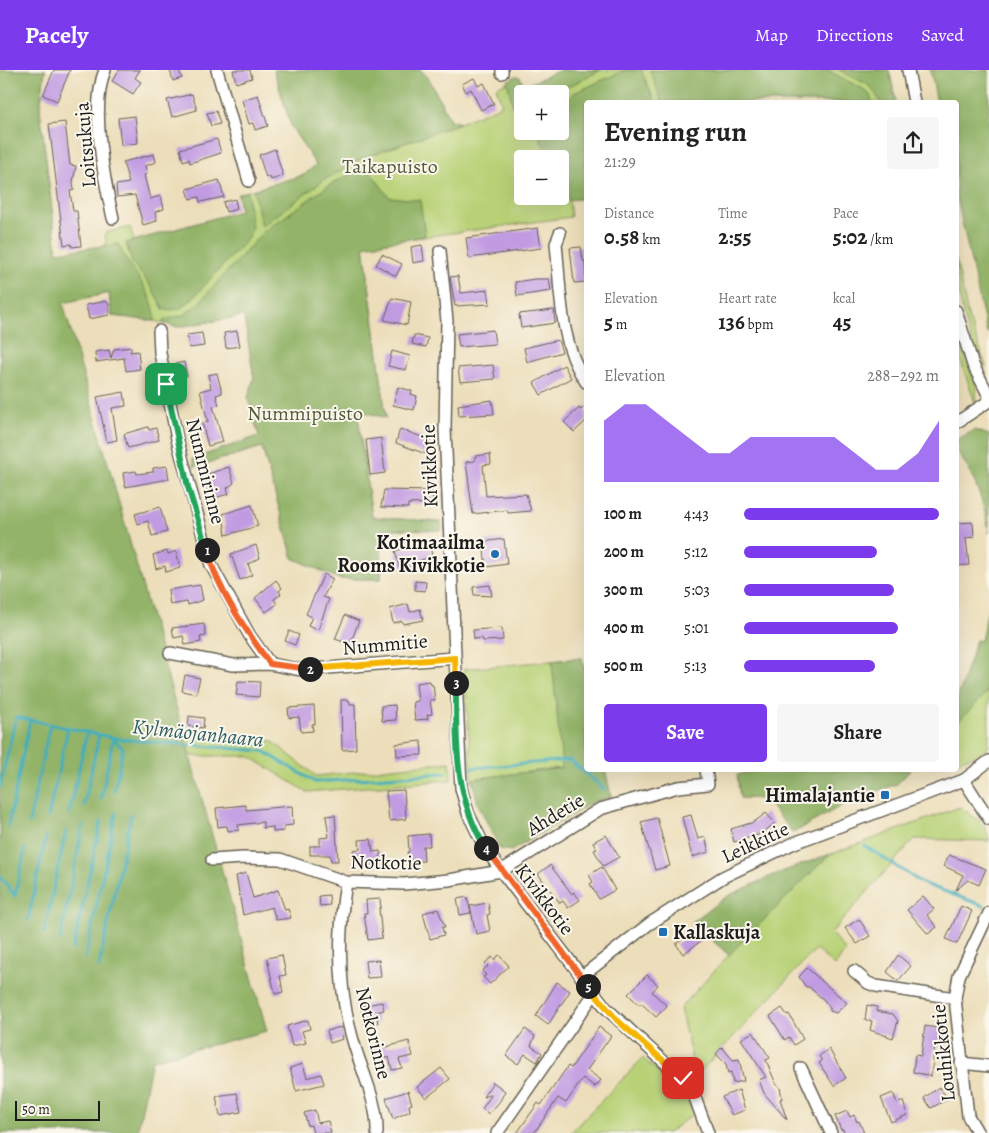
<!DOCTYPE html>
<meta charset="utf-8">
<style>
:root{--surface:#fff;--page:#f6f6f6;--text:#222;--muted:#767676;--accent:#7c3aed}
body{margin:0;font-family:Alegreya,serif;background:var(--page);color:var(--text);height:100vh;display:flex;flex-direction:column;font-size:19px;white-space:nowrap}
*{box-sizing:border-box;margin:0}
p{font-size:16px;color:var(--muted)}
.icon{flex:none;width:28px;height:28px;fill:none;stroke:currentColor;stroke-width:2;stroke-linecap:round;stroke-linejoin:round}
.map{position:relative;flex:1;overflow:hidden}
.drawer{position:absolute;left:584px;top:30px;width:375px;height:672px;display:flex;flex-direction:column;background:var(--surface);border-radius:5px;box-shadow:0 5px 20px #0002}
.drawer>*{flex:none}
.tools{position:absolute;left:514px;top:15px;display:grid;gap:10px}
.tools a{display:grid;place-items:center;width:55px;height:55px;border-radius:5px;background:var(--surface);box-shadow:0 5px 20px #0002;font-size:25px}
.scale{position:absolute;left:15px;bottom:12px;width:85px;box-sizing:border-box;padding-left:5px;border:2px solid #1c1c1c;border-top:0;font-size:14px;line-height:18px;white-space:nowrap;color:#1c1c1c;-webkit-text-stroke:4px #fbf7ec;paint-order:stroke}
.pin{position:absolute;display:grid;place-items:center;width:42px;height:42px;color:#fff;margin:-21px;border-radius:10px;box-shadow:0 2px 8px #0006}
.km{position:absolute;width:25px;height:25px;margin:-12px;border-radius:50%;background:#222;color:#fff;font-size:14px;line-height:25px;text-align:center}
.round{display:grid;place-items:center;flex:none;width:52px;height:52px;border-radius:5px;background:var(--page)}
.summary{display:flex;align-items:center;justify-content:space-between;height:85px;padding:0 20px}
h1{font-size:28px;font-weight:700;line-height:38px}
.metrics{display:grid;grid-template-columns:repeat(3,1fr);gap:8px;height:85px;padding:5px 20px}
.metrics div{display:grid;align-content:center}
.metrics b{font-size:21px;font-weight:700}
.metrics small{font-size:14px;font-weight:400}
.metrics p{font-size:14px}
.chart{height:140px;padding:10px 20px}
.chart p{display:flex;justify-content:space-between}
.chart svg{width:100%;height:90px;margin-top:5px;fill:var(--accent);opacity:.7}
.primary-button{display:flex;gap:10px;margin-top:auto;padding:10px 20px}
.primary-button a{flex:1;height:58px;border-radius:5px;background:var(--accent);color:#fff;font-size:20px;font-weight:700;line-height:58px;text-align:center}
.primary-button a+a{background:var(--page);color:var(--text)}
ul{padding:0 20px;list-style:none;font-size:16px}
li{display:grid;grid-template-columns:80px 60px 1fr;align-items:center;height:38px}
li i{height:12px;border-radius:6px;background:var(--accent)}
header{display:flex;align-items:center;gap:30px;box-sizing:border-box;height:70px;padding:0 25px;background:var(--accent);color:#fff}
header strong{font-size:24px}
nav{display:flex;gap:28px;margin-inline-start:auto;font-size:18px}
.map>svg:first-child{display:block}
</style>
<header>
<strong>Pacely</strong>
<nav><a>Map</a><a>Directions</a><a>Saved</a></nav>
</header>
<div class="map">
<svg width="989" height="1063" viewBox="0 0 989 1063">
<rect width="100%" height="100%" fill="#fbf7ec"/>
<filter id="ink" filterUnits="userSpaceOnUse"><feTurbulence type="fractalNoise" baseFrequency=".02" numOctaves="2"/><feDisplacementMap in="SourceGraphic" scale="10" xChannelSelector="R" yChannelSelector="G"/><feConvolveMatrix kernelMatrix="1 2 1 2 8 2 1 2 1" color-interpolation-filters="sRGB"/></filter>
<filter id="wash" filterUnits="userSpaceOnUse"><feTurbulence type="fractalNoise" baseFrequency=".0096" numOctaves="4" result="noise"/><feDisplacementMap in="SourceGraphic" scale="20" xChannelSelector="R" yChannelSelector="G"/><feGaussianBlur stdDeviation="1.12" result="paint"/><feColorMatrix in="noise" values="0 0 0 0 0 0 0 0 0 0 0 0 0 0 0 0 0 1.4 0 .05"/><feComposite in="paint" operator="in"/></filter>
<g filter="url(#wash)">
<rect width="100%" height="100%" fill="#ecdeba"/>
<g fill="#b8d176" stroke="#6a7649" fill-rule="evenodd">
<path d="M0 0H45L40 39 57 183 106 176 105 163 130 157 134 171 240 141 238 124 304 105 316 95 291 56 274 0H421L429 9 450 50 460 53 502 35 496 17 520 7 524 16 561 0H889L896 32H586V128L569 130 571 147 364 175 386 348 357 340 372 447 441 452 442 460 382 459 381 509H340L293 488 262 377 194 397 193 389 259 366 248 328 254 308 244 246 177 257 142 248 112 246 109 223 63 232ZM522 24H560V61H522ZM522 89H560V126H522Z"/>
<path d="M956 189 968 246 986 296 982 298C967 263 956 226 956 189Z"/>
<path d="M956 263 977 318 975 333 956 276Z"/>
<path d="M989 536V676L978 684 956 692V634L976 570 981 571Z"/>
<path d="M582 588 586 607V700H605L611 727 562 698 472 709 464 599Z"/>
<path d="M183 663 272 671 316 706 450 692 451 710 307 722 249 686H190Z"/>
<path d="M960 737C972 745 989 756 989 771L914 769 831 863 846 881 834 896 816 879 700 1002 701 1009 695 1003 680 938 729 885 692 852 726 827 771 806Z"/>
<path d="M643 988 667 1010 672 1006 682 1016 693 1044 668 1063H570Z"/>
</g>
<g fill="#92b367" stroke="#576842">
<path d="M0 0H45L40 39 57 182 118 174C129 199 156 223 155 251L112 246 109 223 63 233 267 961 152 990 137 1063H0Z"/>
<path d="M274 0H421L429 9 450 50 460 53 361 89 324 110 262 156 253 120 304 105 316 95 291 56Z"/>
<path d="M561 0H601L561 20 558 24H522V57L518 56 519 46 513 36 507 11 516 6 520 7 524 16Z"/>
<path d="M625 0H641L655 32H586V128L569 130 560 106V89H550L539 66 543 61H560V40L572 24Z"/>
<path d="M650 0H827L863 19 870 25 872 32H662Z"/>
<path d="M839 0H889L896 32H881L870 16Z"/>
<path d="M930 0H989V262L987 263 956 125V32H937Z"/>
<path d="M366 96 389 127 420 130 425 166 364 176 386 348 357 340 372 447 441 452 442 460 382 459 381 509H340L293 488 262 377 194 397 193 389 259 366 248 328 254 308 244 246 177 257 163 253 164 250 184 245 198 234 263 162 328 116Z"/>
<path d="M247 122 252 159 249 167 190 231 179 239 164 240 152 218 132 192 126 173 240 141 238 124Z"/>
<path d="M975 360 989 365V463C987 443 980 424 972 406 966 393 956 384 956 370Z"/>
<path d="M989 536V611L987 623 956 654V634L976 570 981 571Z"/>
<path d="M582 588 586 607V700H605L611 727 593 732 511 781 500 779 478 734 472 709 562 698 552 591Z"/>
<path d="M757 700H911L897 714 852 730 793 763 765 729 740 728 737 705Z"/>
<path d="M830 784 729 885 692 852 726 827 771 806Z"/>
</g>
<g fill="none" stroke-linecap="round" stroke-linejoin="round">
<g stroke="#3eadbc" stroke-width="3">
<path d="M113 669 123 678 114 721"/>
<path d="M471 698 570 690 604 719"/>
<path d="M0 717 16 647 119 669 263 681 315 712 446 703"/>
<path d="M101 729 113 668"/>
<path d="M84 736 99 665"/>
<path d="M69 744 87 662"/>
<path d="M48 747 68 658"/>
<path d="M29 753 50 654"/>
<path d="M8 756 30 650"/>
<path d="M865 776 922 813 984 836"/>
<path d="M0 806 15 826 25 779"/>
<path d="M28 850 46 766"/>
<path d="M44 863 66 761"/>
<path d="M60 870 83 755"/>
<path d="M73 879 101 751"/>
<path d="M85 889 116 743"/>
<path d="M99 897 131 745"/>
</g>
</g>
<g id="blocks">
<g fill="#c19be2">
<path d="M54 0H70L57 31 43 25Z"/>
<path d="M119 0H140L135 8 141 12 133 24 112 11Z"/>
<path d="M170 0H179L182 8 173 11Z"/>
<path d="M233 0H250L252 8 236 13Z"/>
<path d="M474 8 478 16 484 13 494 34 481 40 471 19 466 22 462 14Z"/>
<path d="M192 24 197 40 172 47 167 30Z"/>
<path d="M258 25 268 56 255 60 253 53 249 54 242 30Z"/>
<path d="M216 41 220 54 211 56 207 43Z"/>
<path d="M135 46 138 73 121 75 118 48Z"/>
<path d="M65 52 70 95 76 96 73 112 74 120 70 121 73 141H77L81 176 72 177 71 174 64 175 49 54Z"/>
<path d="M217 69 221 83 190 93 189 89 183 91 180 79Z"/>
<path d="M275 79 283 106 271 110 270 106 266 108 259 85Z"/>
<path d="M154 84 156 92 145 96 147 104 144 105 150 129 161 126 164 139 155 142 157 151 143 155 135 125 117 127 116 115 129 113 123 92Z"/>
<path d="M219 110 224 127 200 132 199 127 190 129 187 119Z"/>
<path d="M235 129 237 139 226 142 223 132Z"/>
<path d="M538 158 541 178 469 188 466 168Z"/>
<path d="M422 175 424 191 413 193 411 177Z"/>
<path d="M581 177 583 191H585L586 212 574 213 570 178Z"/>
<path d="M382 184 402 194 396 206 376 195Z"/>
<path d="M458 206 461 223 488 220 490 234 455 236 450 207Z"/>
<path d="M535 209H549L551 221 517 226 515 212Z"/>
<path d="M392 228 411 232 407 255 384 250Z"/>
<path d="M106 231 109 235V245L89 249 86 235Z"/>
<path d="M554 240 555 253 521 258 519 244Z"/>
<path d="M493 260 495 274 459 277 457 264Z"/>
<path d="M237 261 240 276 226 278 224 263Z"/>
<path d="M202 263 204 276 189 278 187 265Z"/>
<path d="M414 265 428 268 426 277 412 274Z"/>
<path d="M558 270 562 282 527 292 524 278Z"/>
<path d="M132 277 130 282 138 281 140 299 126 301 124 288 96 292 95 282 109 280 111 288 114 279Z"/>
<path d="M392 281 410 286 406 300 388 296Z"/>
<path d="M184 292 187 306 178 307 175 294Z"/>
<path d="M493 295 495 309 460 312 458 298Z"/>
<path d="M564 295 571 308 541 325 534 313Z"/>
<path d="M217 303 222 323 216 325 219 335 213 336 223 372 208 376 202 353 208 352 200 321 211 318 208 305Z"/>
<path d="M398 317 412 321 411 324 417 326 414 340 393 335Z"/>
<path d="M124 322 126 336 112 338 117 370 107 372 97 327Z"/>
<path d="M492 330 494 344 459 346 458 335Z"/>
<path d="M586 335V351L574 362 564 352 579 338 581 340Z"/>
<path d="M148 357 149 360 156 358 159 370 128 378 124 364Z"/>
<path d="M400 359 430 370 426 384 396 373Z"/>
<path d="M381 368 385 403 370 405 366 370Z"/>
<path d="M490 384 491 394 483 395 486 426 526 424 531 441 508 443 507 440 473 444 466 392 475 391V386Z"/>
<path d="M167 396 169 409 125 417 123 403 136 401 137 404 153 402V398Z"/>
<path d="M229 397 234 413 227 418 229 424 210 429 205 405Z"/>
<path d="M384 420 432 421 433 433 408 434V438L381 437Z"/>
<path d="M252 435 258 456 226 465 223 444Z"/>
<path d="M160 437 167 462 152 466 148 451 138 454 135 444Z"/>
<path d="M973 452 974 467 966 468 969 495 956 496V453Z"/>
<path d="M504 469 507 494 486 497 483 472Z"/>
<path d="M429 471 432 486 416 492V495L399 497 395 481Z"/>
<path d="M256 475 260 488 248 494 252 505 240 510 231 484Z"/>
<path d="M167 481 168 484 176 481 180 498 166 502 165 496 156 499 153 485Z"/>
<path d="M324 504 333 509 323 527 329 529 318 560 308 556 312 547 306 544Z"/>
<path d="M276 510 282 518 279 521 281 524 274 529 277 534 266 542 255 528Z"/>
<path d="M415 511 426 512 425 521 415 520Z"/>
<path d="M200 515 203 530 188 535 187 532 170 535 168 520Z"/>
<path d="M490 515 492 526 474 525 473 517Z"/>
<path d="M408 534 410 542 420 539 423 550 403 554 402 551 393 553 390 539Z"/>
<path d="M345 545 359 551 350 574 335 569Z"/>
<path d="M204 554 206 566 200 567 201 572 185 575 183 566 174 568 172 558Z"/>
<path d="M502 558 503 570 483 571 482 568 474 569 473 560Z"/>
<path d="M289 561 299 565 295 575 285 571Z"/>
<path d="M185 605 200 608 196 624 182 621Z"/>
<path d="M238 611 260 612 259 627 236 625Z"/>
<path d="M430 611 431 615H433L435 630H430L432 644 427 645 428 649 415 650 413 632 418 631 416 613Z"/>
<path d="M341 630H349L350 634H355L356 679 342 680Z"/>
<path d="M395 635 396 650 382 651 381 636Z"/>
<path d="M314 636 315 654H312L313 661 301 662 299 647 289 648 288 638Z"/>
<path d="M189 646 204 648 203 658 188 656Z"/>
<path d="M421 671 422 685 397 686 396 674Z"/>
<path d="M404 720 406 749 389 751 386 721Z"/>
<path d="M246 735V740L292 736 293 755 284 756V761L273 762V757L263 758V752L238 755 239 760 228 761 227 756 218 757 216 738Z"/>
<path d="M766 743 775 753 761 764 734 772 731 759 754 752Z"/>
<path d="M335 745 338 791H331L330 785H310V776H320V768L329 767 326 746Z"/>
<path d="M691 745 698 769 705 767 709 782 692 787 682 747Z"/>
<path d="M657 748 670 796 655 800 641 752Z"/>
<path d="M429 764 430 776H423L424 791 409 792 407 782H409L408 766Z"/>
<path d="M606 765 619 787 603 796 594 780 597 779 593 772Z"/>
<path d="M371 769 373 782 380 781 381 792 354 794 353 780 360 779 359 770Z"/>
<path d="M949 785 986 799 979 815 968 810 956 820 963 805 944 796Z"/>
<path d="M550 795 572 824 574 822 580 830 568 838 563 831 560 833 538 804Z"/>
<path d="M602 797 615 820 599 829 590 814 593 812 589 805Z"/>
<path d="M246 803 253 828 278 820 285 840 288 839 291 848 276 850 272 837 243 845 236 806Z"/>
<path d="M329 825 330 835 320 836 319 826Z"/>
<path d="M923 826 934 839 927 845 937 857 928 864 907 840Z"/>
<path d="M467 827 471 843 460 845 457 829Z"/>
<path d="M380 829 381 838H379L382 868 368 870 364 843H367L366 830Z"/>
<path d="M488 833 490 844 487 845 490 861 476 864 470 836Z"/>
<path d="M961 836 972 841 957 874 946 869Z"/>
<path d="M438 839 445 857H442L444 865 430 869 423 843Z"/>
<path d="M859 849 870 866 857 874 845 858Z"/>
<path d="M694 861 701 871 683 884 676 874Z"/>
<path d="M282 885 286 905 280 906 283 922 275 924 267 888Z"/>
<path d="M499 885 509 896 490 914 483 907 486 905 482 901 488 896 485 893 492 887 494 890Z"/>
<path d="M898 885 911 896 898 911 887 902Z"/>
<path d="M379 890 381 907 367 908 365 891Z"/>
<path d="M807 898 847 933 836 943 830 941V938L824 930 809 917H806L799 907Z"/>
<path d="M647 905 658 915 652 922 667 936 656 947 641 933 639 935 628 924Z"/>
<path d="M557 912 570 921 548 955 536 946Z"/>
<path d="M382 932 384 940 376 942 378 953 365 955 361 936Z"/>
<path d="M867 935 877 937 876 941 893 944 898 951 893 968 870 960 872 951 865 950Z"/>
<path d="M782 938 787 945 789 944 803 969 794 975 789 967 785 970 770 946Z"/>
<path d="M308 950 310 959 302 961 306 973 292 976 287 956Z"/>
<path d="M925 956 943 959 941 976 935 975 931 1006 913 1002 915 985 921 986Z"/>
<path d="M340 957 343 969 330 973 327 961Z"/>
<path d="M599 957 611 966 587 1000 601 1010 595 1017 583 1008 566 1033 558 1028 534 1063H517L538 1033 541 1035 568 996 571 998Z"/>
<path d="M525 959 535 966 531 976 542 983 537 992 525 984 518 994 506 986Z"/>
<path d="M753 962 770 988 766 990 776 1014 780 1017 782 1029H780L787 1050 764 1023 759 1010 766 1007 741 969Z"/>
<path d="M409 971 413 986 399 989 402 998 392 1000 389 987 375 991 372 978 386 974V977Z"/>
<path d="M722 977 733 990 739 989 744 1011 733 1013 731 1002 728 1003 726 994 716 984Z"/>
<path d="M829 979 846 1008 834 1016 819 993 822 991 819 986Z"/>
<path d="M303 994 307 1008 321 1004 324 1014 296 1021 290 998Z"/>
<path d="M441 998 450 1009 426 1028 417 1017Z"/>
<path d="M493 1012 505 1021 500 1031 489 1044 482 1039 492 1024 483 1027Z"/>
<path d="M939 1017 948 1029 931 1038 924 1028Z"/>
<path d="M739 1020 745 1040 732 1045 722 1027Z"/>
<path d="M408 1021 412 1034 409 1035 410 1041 393 1049 386 1028Z"/>
<path d="M237 1023 241 1042 220 1046 216 1026Z"/>
<path d="M893 1023 897 1033 903 1031 907 1045 891 1052 881 1028Z"/>
<path d="M315 1040 318 1053 328 1051 331 1063H313L311 1055 308 1056 304 1043Z"/>
<path d="M847 1041 850 1047 854 1045 857 1052 859 1051 864 1063H844L843 1059 841 1060 835 1046Z"/>
</g>
</g>
</g>
<g filter="url(#ink)">
<use href="#blocks" fill-opacity="0" stroke="#656053" stroke-width="1"/>
<g fill="none" stroke-linecap="round" stroke-linejoin="round">
<g stroke="#656053" stroke-width="14">
<g id="minor">
<path d="M105 0C90 37 104 110 113 148"/>
<path d="M217 0 249 111"/>
<path d="M502 0V3"/>
<path d="M908 0 914 32"/>
<path d="M560 163 556 174C561 220 559 273 586 312"/>
<path d="M440 181 447 251 445 359 461 718 468 743 484 776 501 801 606 938 691 1017 708 1063"/>
<path d="M956 241 973 295 989 326"/>
<path d="M159 261 160 283 177 369 211 495 250 566 270 594"/>
<path d="M956 353 989 331"/>
<path d="M170 583 233 595 270 594 302 600 455 588"/>
<path d="M964 710 989 749"/>
<path d="M212 790 243 788 280 789 346 812 404 814 449 810 501 801 600 739 678 717 708 714 706 700"/>
<path d="M346 812C338 863 338 918 352 967 360 998 378 1031 377 1063"/>
<path d="M854 901 868 913 876 916 955 928"/>
<path d="M581 907 649 854 723 807 794 773 964 710 989 691"/>
<path d="M961 993 989 996"/>
<path d="M801 998 831 1063"/>
<path d="M497 1063 594 924"/>
<path d="M978 1063 968 1046 955 928 959 906 989 843"/>
</g>
</g>
<use href="#minor" stroke="#fff" stroke-width="11"/>
</g>
</g>
<g fill="none" stroke-linecap="round" stroke-linejoin="round" filter="url(#ink)">
<g stroke="#fff" stroke-width="10">
<path id="split-1" d="M166 314 188 417 207 480"/>
</g>
<g stroke="#fff" stroke-width="10">
<path id="split-2" d="M207 480C218 521 246 560 270 594L310 599"/>
</g>
<g stroke="#fff" stroke-width="10">
<path id="split-3" d="M310 599 455 588 456 613"/>
</g>
<g stroke="#fff" stroke-width="10">
<path id="split-4" d="M456 613C456 669 454 729 486 778"/>
</g>
<g stroke="#fff" stroke-width="10">
<path id="split-5" d="M486 778 588 916"/>
</g>
<g stroke="#fff" stroke-width="10">
<path id="split-6" d="M588 916 617 950 683 1008"/>
</g>
<use href="#split-1" stroke="#22a559" stroke-width="6"/>
<use href="#split-2" stroke="#f0652b" stroke-width="6"/>
<use href="#split-3" stroke="#f5b400" stroke-width="6"/>
<use href="#split-4" stroke="#22a559" stroke-width="6"/>
<use href="#split-5" stroke="#f0652b" stroke-width="6"/>
<use href="#split-6" stroke="#f5b400" stroke-width="6"/>
</g>
<g fill="#1f6fb2" stroke="#fbf7ec" stroke-width="2">
<circle cx="495" cy="484" r="5"/>
<rect x="880" y="720" width="10" height="10" rx="2.5"/>
<rect x="658" y="857" width="10" height="10" rx="2.5"/>
</g>
<g text-anchor="middle" stroke-width="4" stroke-linejoin="round" paint-order="stroke">
<g font-size="20" fill="#1c1c1c" stroke="#fbf7ec">
<text transform="translate(85 75) rotate(-95)" y="7">Loitsukuja</text>
<text transform="translate(429 396) rotate(-92)" y="7">Kivikkotie</text>
<text transform="translate(206 401) rotate(76)" y="7">Nummirinne</text>
<text transform="translate(385 574) rotate(-5)" y="7">Nummitie</text>
<text transform="translate(555 744) rotate(-31)" y="7">Ahdetie</text>
<text transform="translate(755 772) rotate(-25)" y="7">Leikkitie</text>
<text transform="translate(386 792) rotate(1)" y="7">Notkotie</text>
<text transform="translate(545 829) rotate(53)" y="7">Kivikkotie</text>
<text transform="translate(374 963) rotate(76)" y="7">Notkorinne</text>
<text transform="translate(943 983) rotate(-96)" y="7">Louhikkotie</text>
</g>
<g font-size="20" fill="#535b3c" stroke="#fbf7ec">
<text x="390" y="103">Taikapuisto</text>
<text x="305" y="350">Nummipuisto</text>
</g>
<g font-size="20" font-weight="bold" fill="#1c1c1c" stroke="#fbf7ec" text-anchor="end">
<text x="485" y="479">Kotimaailma<tspan x="485" dy="23">Rooms Kivikkotie</tspan></text>
<text x="875" y="732">Himalajantie</text>
<text x="673" y="869" text-anchor="start">Kallaskuja</text>
</g>
<g font-size="21" font-style="italic" fill="#2b5d64" stroke="#fbf7ec">
<text transform="translate(198 663) rotate(6)" y="7">Kylmäojanhaara</text>
</g>
</g>
</svg>
<div class="tools">
<a>+</a>
<a>−</a>
</div>
<div class="scale">50 m</div>
<div class="pin" style="left:166px;top:314px;background:#1e9e55"><svg class="icon" aria-label="arrive" viewBox="0 0 24 24"><path d="M6 21V4h12l-3 4 3 4H6"/></svg></div>
<div class="pin" style="left:683px;top:1008px;background:#d93025"><svg class="icon" aria-label="check" viewBox="0 0 24 24"><path d="M5 12l5 5 9-10"/></svg></div>
<b class="km" style="left:207px;top:480px">1</b>
<b class="km" style="left:310px;top:599px">2</b>
<b class="km" style="left:456px;top:613px">3</b>
<b class="km" style="left:486px;top:778px">4</b>
<b class="km" style="left:588px;top:916px">5</b>
<section class="drawer">
<div class="summary"><div><h1>Evening run</h1><p>21:29</p></div><a class="round"><svg class="icon" aria-label="share" viewBox="0 0 24 24"><path d="M12 15V3M7 8l5-5 5 5M5 13v7h14v-7"/></svg></a></div>
<div class="metrics">
<div><p>Distance</p><b>0.58<small> km</small></b></div>
<div><p>Time</p><b>2:55</b></div>
<div><p>Pace</p><b>5:02<small> /km</small></b></div>
</div>
<div class="metrics">
<div><p>Elevation</p><b>5<small> m</small></b></div>
<div><p>Heart rate</p><b>136<small> bpm</small></b></div>
<div><p>kcal</p><b>45</b></div>
</div>
<div class="chart"><p><span>Elevation</span>288–292 m</p>
<svg viewBox="0 0 160 44" preserveAspectRatio="none"><path d="M0 44V14L10 6L20 6L30 14L40 22L50 30L60 30L70 22L80 22L90 22L100 22L110 22L120 30L130 38L140 38L150 30L160 14V44z"/></svg>
</div>
<ul>
<li><b>100 m</b>4:43<i style="width:100%"></i></li>
<li><b>200 m</b>5:12<i style="width:68%"></i></li>
<li><b>300 m</b>5:03<i style="width:77%"></i></li>
<li><b>400 m</b>5:01<i style="width:79%"></i></li>
<li><b>500 m</b>5:13<i style="width:67%"></i></li>
</ul>
<div class="primary-button"><a>Save</a><a>Share</a></div>
</section>
</div>
